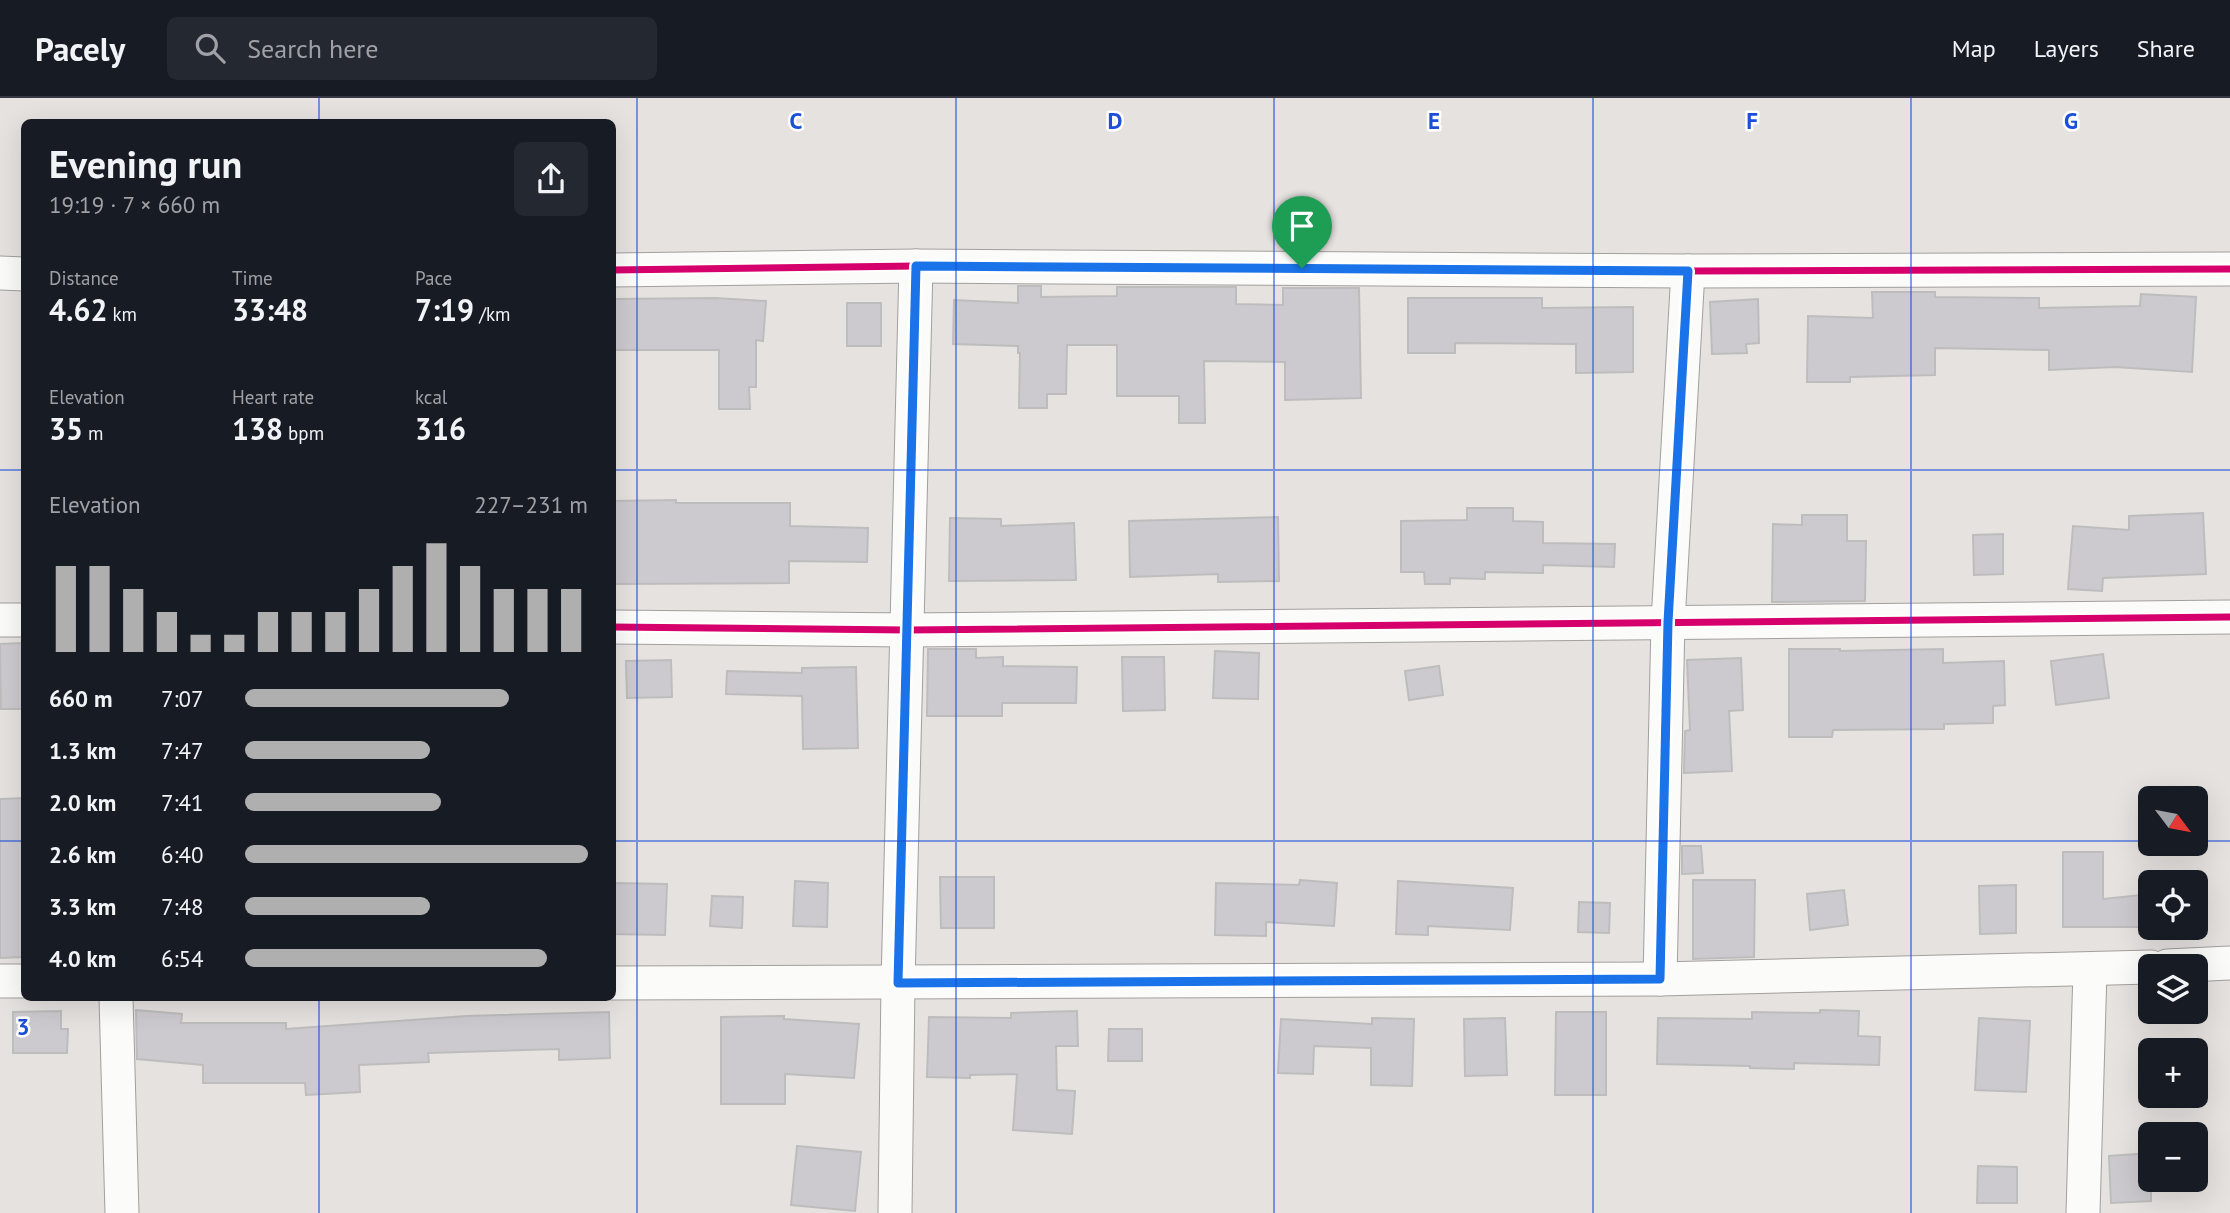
<!DOCTYPE html>
<meta charset="utf-8">
<style>
:root{--surface:#171b24;--page:#242831;--text:#f1f3f6;--muted:#9ea1a6;--line:#363941;--accent:#afafb0}
body{margin:0;font-family:"PT Sans",sans-serif;background:var(--page);color:var(--text);height:100vh;display:flex;flex-direction:column;font-size:26px;white-space:nowrap}
*{box-sizing:border-box;margin:0}
p{font-size:23px;color:var(--muted)}
.icon{flex:none;width:38px;height:38px;fill:none;stroke:currentColor;stroke-width:2;stroke-linecap:round;stroke-linejoin:round}
.map{position:relative;flex:1;overflow:hidden}
.drawer{position:absolute;left:21px;top:21px;width:595px;height:882px;display:flex;flex-direction:column;background:var(--surface);border-radius:10px;box-shadow:0 7px 28px #0002}
.drawer>*{flex:none}
.needle{width:46px;rotate:122deg}
.tools{position:absolute;left:2138px;top:688px;display:grid;gap:14px}
.tools a{display:grid;place-items:center;width:70px;height:70px;border-radius:10px;background:var(--surface);box-shadow:0 7px 28px #0002;font-size:35px}
.pin{position:absolute;display:grid;place-items:center;width:60px;height:60px;color:#fff;margin:-72px -30px;border-radius:50% 50% 50% 0;rotate:-45deg;box-shadow:0 0 7px #0007}
.pin .icon{rotate:45deg}
.round{display:grid;place-items:center;flex:none;width:74px;height:74px;border-radius:10px;background:var(--page)}
.summary{display:flex;align-items:center;justify-content:space-between;height:119px;padding:0 28px}
h1{font-size:38px;font-weight:700;line-height:52px}
.figures{display:grid;grid-template-columns:repeat(3,1fr);gap:10px;height:119px;padding:7px 28px}
.figures div{display:grid;align-content:center}
.figures b{font-size:30px;font-weight:700}
.figures small{font-size:19px;font-weight:400}
.figures p{font-size:19px}
.chart{height:196px;padding:14px 28px}
.chart p{display:flex;justify-content:space-between}
.chart svg{width:100%;height:126px;margin-top:7px;stroke:var(--accent);stroke-width:6}
ul{padding:0 28px;list-style:none;font-size:23px}
li{display:grid;grid-template-columns:112px 84px 1fr;align-items:center;height:52px}
li i{height:18px;border-radius:9px;background:var(--accent)}
header{display:flex;align-items:center;gap:42px;box-sizing:border-box;height:98px;padding:0 35px;background:var(--surface);border-bottom:2px solid var(--line)}
header strong{font-size:33px}
nav{display:flex;gap:38px;margin-inline-start:auto;font-size:24px}
.search{width:490px;height:63px;background:var(--page);display:flex;align-items:center;gap:18px;box-sizing:border-box;padding:0 24px;border-radius:10px;color:var(--muted);font-size:26px}
.map>svg:first-child{display:block}
</style>
<header>
<strong>Pacely</strong>
<div class="search"><svg class="icon" aria-label="search" viewBox="0 0 24 24"><circle cx="10" cy="10" r="6"/><path d="M15 15l6 6"/></svg>Search here</div>
<nav><a>Map</a><a>Layers</a><a>Share</a></nav>
</header>
<div class="map">
<svg width="2230" height="1115" viewBox="0 0 2230 1115">
<rect width="100%" height="100%" fill="#e5e2e0"/>
<g fill="#cccacf" stroke="#bebdbd" stroke-width="2">
<path d="M1018 188H1041V199L1117 198V189H1236V206L1283 207V190H1359L1361 300 1285 302V264L1204 263 1205 325H1179V298H1117V247H1067L1066 296H1047V310H1019L1020 255H1018V248L953 246 954 202 1018 205Z"/>
<path d="M1872 194H1935V199L2039 200V210L2140 208 2141 196 2196 199 2192 274 2115 269 2049 272V252L1935 250V277L1850 279V284H1807L1808 218 1873 220Z"/>
<path d="M715 200 766 203 763 243 756 242V289H749L750 311H719V252H614L615 201Z"/>
<path d="M1408 200H1542V210L1633 209V274L1576 275V246L1455 245V255H1408Z"/>
<path d="M1758 201 1759 245 1746 246 1747 255 1712 256 1710 204Z"/>
<rect x="847" y="205" width="34" height="43"/>
<path d="M676 402V405H790V428L868 430 867 464 789 463V485L612 486V403Z"/>
<path d="M1467 410H1513V423L1543 424V445L1615 446 1614 469 1543 467V475L1485 474V481L1450 480V486H1425L1424 474H1401V423L1467 422Z"/>
<path d="M2203 415 2206 476 2103 480 2102 493 2068 491 2073 428 2129 432V418Z"/>
<path d="M1802 417H1847V443H1866L1865 503 1772 504 1773 426 1802 427Z"/>
<path d="M1278 419 1279 483 1218 484V476L1130 479 1129 423Z"/>
<path d="M950 420 1001 421V428L1074 425 1076 482 949 483Z"/>
<path d="M2003 436V476L1974 477 1973 437Z"/>
<path d="M24 545V611H1L0 546Z"/>
<path d="M928 551H976V560L1003 559V568L1077 569 1076 605H1002V618H927Z"/>
<path d="M1789 551H1840V553L1943 551V565L2004 563 2005 607 1993 608V625L1944 626V631L1833 632 1832 639H1789Z"/>
<path d="M1215 553 1259 555 1258 601 1213 600Z"/>
<path d="M2103 556 2109 600 2056 607 2051 563Z"/>
<path d="M1122 559H1164L1165 612 1123 613Z"/>
<path d="M1741 560 1743 612 1729 613 1732 673 1684 675 1685 633 1690 632 1687 562Z"/>
<path d="M671 562 672 599 627 600 626 563Z"/>
<path d="M1439 568 1443 597 1409 602 1405 573Z"/>
<path d="M856 569 858 650 803 651 802 598 726 596 727 573 802 575V570Z"/>
<path d="M24 700V859L0 860V701Z"/>
<path d="M1682 748H1701L1703 775 1682 776Z"/>
<path d="M2063 754H2103V801L2151 796V829H2063Z"/>
<path d="M940 779H994V830H941Z"/>
<path d="M1300 782 1337 785 1334 828 1266 824V838L1215 837 1216 785 1299 787Z"/>
<path d="M1693 782H1755L1754 859 1693 861Z"/>
<path d="M795 783 828 785 827 829 793 828Z"/>
<path d="M1398 783 1513 790 1510 832 1428 828V837L1396 836Z"/>
<path d="M613 785 667 786 665 837 612 836Z"/>
<path d="M2016 787V835L1980 836 1979 788Z"/>
<path d="M1844 792 1848 827 1810 832 1807 796Z"/>
<path d="M712 798 743 799 742 830 710 828Z"/>
<path d="M1579 804 1610 805 1609 835 1578 834Z"/>
<path d="M136 912 182 916 181 925H286V931L467 918 609 914 610 960 559 962V951L428 955 429 964 359 967 360 994 306 997 305 985H203V967L137 961Z"/>
<path d="M1820 912 1859 913 1858 938 1880 939 1879 967 1794 965V971L1750 970V968L1657 966 1658 920 1752 921V914L1820 915Z"/>
<path d="M61 913V931H68L67 955H13V914Z"/>
<path d="M1077 913 1078 948H1056L1057 992 1075 993 1072 1036 1013 1032 1017 976 970 977V980L927 979 929 919 1011 920V915Z"/>
<path d="M1556 914H1606V997H1555Z"/>
<path d="M784 918V921L859 926 854 980 785 976V1006H721V919Z"/>
<path d="M1372 920 1414 921 1412 988 1371 987V950L1314 948 1313 976 1278 975 1281 921 1372 926Z"/>
<path d="M1505 920 1507 977 1465 978 1464 921Z"/>
<path d="M1979 920 2030 923 2026 994 1975 992Z"/>
<path d="M1109 931H1142V963H1108Z"/>
<path d="M797 1048 861 1054 855 1113 791 1107Z"/>
<path d="M2151 1055V1103L2111 1105 2109 1058Z"/>
<path d="M1978 1068 2017 1069V1105H1977Z"/>
</g>
<g fill="none" stroke-linecap="round" stroke-linejoin="round">
<g stroke="#a29f9d" stroke-width="35">
<g id="minor">
<path d="M612 172 916 168 1688 173 2230 171"/>
<path d="M0 175 24 176"/>
<path d="M0 522H24"/>
<path d="M612 529 908 532 2230 519"/>
<path d="M2167 868 2230 865"/>
<path d="M1660 881 1668 524 1688 173"/>
<path d="M0 883H24"/>
<path d="M612 885 1660 881 2151 869"/>
<path d="M116 900 122 1115"/>
<path d="M895 1115 898 885 916 168"/>
<path d="M2083 1115 2090 872"/>
</g>
</g>
<use href="#minor" stroke="#fbfbfa" stroke-width="33"/>
<g stroke="#fff" stroke-width="11">
<g id="cycleway">
<path d="M612 172 916 168 1688 173 2230 171"/>
<path d="M612 529 908 532 2230 519"/>
</g>
</g>
<use href="#cycleway" stroke="#d6006c" stroke-width="7"/>
</g>
<g fill="none" stroke-linecap="round" stroke-linejoin="round">
<g stroke="#fff" stroke-width="14">
<path id="route" d="M916 168 1688 173 1668 524 1660 881 898 885Z"/>
</g>
<use href="#route" stroke="#1a73e8" stroke-width="9"/>
</g>
<path fill="none" stroke="#1d4ed8" stroke-width="2" stroke-opacity="0.55" d="M319 0V24M637 0V1115M956 0V1115M1274 0V1115M1593 0V1115M1911 0V1115M0 372H24M612 372H2230M0 743H24M612 743H2151M2196 743H2230M319 900V1115"/>
<g font-size="23" text-anchor="middle" font-weight="bold" fill="#1d4ed8" stroke="#fff" stroke-width="5" stroke-linejoin="round" paint-order="stroke">
<text x="796" y="31">C</text>
<text x="1115" y="31">D</text>
<text x="1434" y="31">E</text>
<text x="1752" y="31">F</text>
<text x="2071" y="31">G</text>
<text x="23" y="937">3</text>
</g>
</svg>
<div class="tools">
<a><svg class="needle" viewBox="-14 -14 28 28"><path d="M0-13l5 13h-10z" fill="#e53935"/><path d="M0 13l5-13h-10z" fill="#9ea1a6"/></svg></a>
<a><svg class="icon" aria-label="locate" viewBox="0 0 24 24"><circle cx="12" cy="12" r="6"/><path d="M12 2v4M12 18v4M2 12h4M18 12h4"/></svg></a>
<a><svg class="icon" aria-label="layers" viewBox="0 0 24 24"><path d="M12 4l9 5-9 5-9-5zM3 14l9 5 9-5"/></svg></a>
<a>+</a>
<a>−</a>
</div>
<div class="pin" style="left:1302px;top:170px;background:#1e9e55"><svg class="icon" aria-label="arrive" viewBox="0 0 24 24"><path d="M6 21V4h12l-3 4 3 4H6"/></svg></div>
<section class="drawer">
<div class="summary"><div><h1>Evening run</h1><p>19:19 · 7 × 660 m</p></div><a class="round"><svg class="icon" aria-label="share" viewBox="0 0 24 24"><path d="M12 15V3M7 8l5-5 5 5M5 13v7h14v-7"/></svg></a></div>
<div class="figures">
<div><p>Distance</p><b>4.62<small> km</small></b></div>
<div><p>Time</p><b>33:48</b></div>
<div><p>Pace</p><b>7:19<small> /km</small></b></div>
</div>
<div class="figures">
<div><p>Elevation</p><b>35<small> m</small></b></div>
<div><p>Heart rate</p><b>138<small> bpm</small></b></div>
<div><p>kcal</p><b>316</b></div>
</div>
<div class="chart"><p><span>Elevation</span>227–231 m</p>
<svg viewBox="0 0 160 44" preserveAspectRatio="none"><path d="M5 44V14M15 44V14M25 44V22M35 44V30M45 44V38M55 44V38M65 44V30M75 44V30M85 44V30M95 44V22M105 44V14M115 44V6M125 44V14M135 44V22M145 44V22M155 44V22"/></svg>
</div>
<ul>
<li><b>660 m</b>7:07<i style="width:77%"></i></li>
<li><b>1.3 km</b>7:47<i style="width:54%"></i></li>
<li><b>2.0 km</b>7:41<i style="width:57%"></i></li>
<li><b>2.6 km</b>6:40<i style="width:100%"></i></li>
<li><b>3.3 km</b>7:48<i style="width:54%"></i></li>
<li><b>4.0 km</b>6:54<i style="width:88%"></i></li>
</ul>
</section>
</div>
